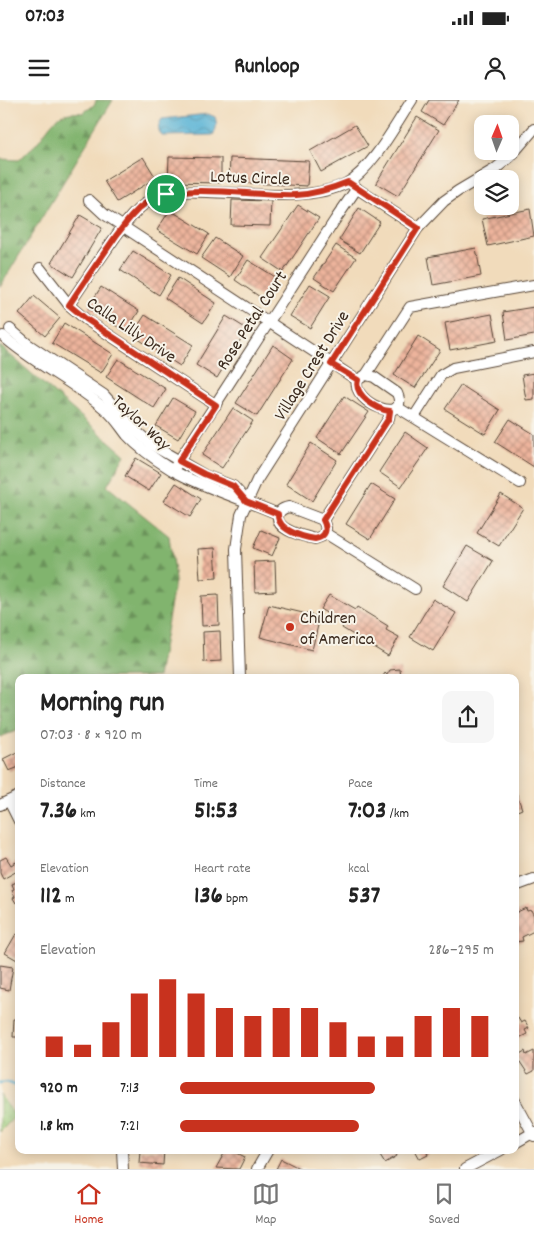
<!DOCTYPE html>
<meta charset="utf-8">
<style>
:root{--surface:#fff;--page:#f6f6f6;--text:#222;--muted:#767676;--line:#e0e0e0;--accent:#c8321e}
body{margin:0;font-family:Dekko,sans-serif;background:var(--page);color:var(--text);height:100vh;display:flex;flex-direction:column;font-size:19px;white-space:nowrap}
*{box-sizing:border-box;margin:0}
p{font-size:16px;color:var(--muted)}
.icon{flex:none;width:28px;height:28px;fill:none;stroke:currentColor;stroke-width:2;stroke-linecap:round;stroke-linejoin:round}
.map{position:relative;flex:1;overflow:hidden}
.sheet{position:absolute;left:15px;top:574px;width:504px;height:480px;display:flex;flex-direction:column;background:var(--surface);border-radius:10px;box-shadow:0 2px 12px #0003}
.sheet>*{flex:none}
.needle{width:32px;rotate:2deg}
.buttons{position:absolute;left:474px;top:15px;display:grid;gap:10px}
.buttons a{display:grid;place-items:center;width:45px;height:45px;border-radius:10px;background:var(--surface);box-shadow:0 2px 12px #0003;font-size:25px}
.pin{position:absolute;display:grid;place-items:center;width:42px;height:42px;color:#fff;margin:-21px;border:2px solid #fff;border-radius:50%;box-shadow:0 1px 5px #0007}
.round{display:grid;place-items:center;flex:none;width:52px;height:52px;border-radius:10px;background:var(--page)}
.overview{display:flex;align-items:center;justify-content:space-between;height:85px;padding:0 25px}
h1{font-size:28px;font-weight:800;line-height:38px}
.metrics{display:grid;grid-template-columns:repeat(3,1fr);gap:8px;height:85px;padding:5px 25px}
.metrics div{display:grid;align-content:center}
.metrics b{font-size:25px;font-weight:800}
.metrics small{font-size:14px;font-weight:400}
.metrics p{font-size:14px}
.chart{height:140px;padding:10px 25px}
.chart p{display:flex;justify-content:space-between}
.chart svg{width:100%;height:90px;margin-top:5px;stroke:var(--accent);stroke-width:6}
ul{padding:0 25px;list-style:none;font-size:16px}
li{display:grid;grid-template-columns:80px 60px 1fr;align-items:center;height:38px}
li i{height:12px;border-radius:6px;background:var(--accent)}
.status{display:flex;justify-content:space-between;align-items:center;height:35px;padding:0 25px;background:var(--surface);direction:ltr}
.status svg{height:14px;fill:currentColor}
header{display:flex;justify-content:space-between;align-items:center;height:65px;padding:0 25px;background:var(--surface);font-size:22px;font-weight:800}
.dock{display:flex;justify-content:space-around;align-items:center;height:70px;border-top:1px solid var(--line);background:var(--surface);font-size:14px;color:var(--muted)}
.dock a{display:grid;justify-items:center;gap:2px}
.dock .on{color:var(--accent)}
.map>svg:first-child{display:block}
</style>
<div class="status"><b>07:03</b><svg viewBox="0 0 49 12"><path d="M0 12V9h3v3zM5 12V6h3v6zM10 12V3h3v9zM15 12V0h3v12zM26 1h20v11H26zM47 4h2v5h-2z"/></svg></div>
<header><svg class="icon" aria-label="menu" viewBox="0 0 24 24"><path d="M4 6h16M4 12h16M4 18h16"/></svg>Runloop<svg class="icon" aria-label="person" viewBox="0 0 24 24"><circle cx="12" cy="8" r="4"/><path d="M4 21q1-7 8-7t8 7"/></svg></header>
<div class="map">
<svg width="534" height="1069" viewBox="0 0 534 1069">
<defs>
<pattern id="grass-dots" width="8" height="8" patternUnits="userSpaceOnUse" patternTransform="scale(1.25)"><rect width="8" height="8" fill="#a2d280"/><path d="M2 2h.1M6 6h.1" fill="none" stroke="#8cb46e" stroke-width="1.8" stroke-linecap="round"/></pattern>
<pattern id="forest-firs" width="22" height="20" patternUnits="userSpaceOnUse" patternTransform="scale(1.25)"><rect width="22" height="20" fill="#81b46e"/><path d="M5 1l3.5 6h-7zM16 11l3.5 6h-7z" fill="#6b935a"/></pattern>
<pattern id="water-waves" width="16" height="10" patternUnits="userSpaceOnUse" patternTransform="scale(1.25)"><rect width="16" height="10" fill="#57b2d5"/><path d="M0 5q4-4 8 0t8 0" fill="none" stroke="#4991ac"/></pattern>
<pattern id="building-cross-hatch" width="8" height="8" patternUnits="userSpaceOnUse" patternTransform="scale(1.25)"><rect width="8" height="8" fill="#edb49c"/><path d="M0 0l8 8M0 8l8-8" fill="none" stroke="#c1937f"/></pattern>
</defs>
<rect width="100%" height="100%" fill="#f7f3e8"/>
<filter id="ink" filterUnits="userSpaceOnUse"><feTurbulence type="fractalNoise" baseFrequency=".02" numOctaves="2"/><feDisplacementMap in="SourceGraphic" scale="10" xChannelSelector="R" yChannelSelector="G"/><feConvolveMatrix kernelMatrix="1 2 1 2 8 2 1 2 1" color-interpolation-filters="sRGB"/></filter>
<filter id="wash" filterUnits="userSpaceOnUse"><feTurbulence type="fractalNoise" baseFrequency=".0096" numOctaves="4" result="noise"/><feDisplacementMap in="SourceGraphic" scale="20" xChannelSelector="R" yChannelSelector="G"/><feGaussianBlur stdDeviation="1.12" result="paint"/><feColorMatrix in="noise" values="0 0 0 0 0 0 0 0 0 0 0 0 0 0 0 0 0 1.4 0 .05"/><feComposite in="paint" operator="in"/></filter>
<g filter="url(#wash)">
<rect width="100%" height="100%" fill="#f1dbbb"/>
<path fill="url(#grass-dots)" stroke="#6e7e4f" d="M0 995 15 1016 0 1032Z"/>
<g fill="url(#forest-firs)" stroke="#5e6f46">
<path d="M96 0H113L0 187V59L19 60C25 54 31 49 37 43 52 24 55 10 83 13L95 4Z"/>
<path d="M0 246 125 355 107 386 169 436 175 480 158 577 19 578V630L0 637Z"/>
</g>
<path fill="url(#water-waves)" stroke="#496e7a" d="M208 14 215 17C217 23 217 29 213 35L162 36C157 29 158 25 162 19Z"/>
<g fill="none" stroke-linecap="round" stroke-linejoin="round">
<path stroke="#57b2d5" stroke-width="2.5" d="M0 983 7 982 19 987"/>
</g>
<g id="blocks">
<g fill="url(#building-cross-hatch)">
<path d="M429 0H459L443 25 422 12Z"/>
<path d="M417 17 439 30 398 96 376 83Z"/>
<path d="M355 25 368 46 321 72 310 51Z"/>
<path d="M143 57 156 78 117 102 104 81Z"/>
<path d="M169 57 221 58V83L168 82Z"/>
<path d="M230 58 309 61 307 86 229 82Z"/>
<path d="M232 100 271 101 270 126 231 125Z"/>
<path d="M298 105 319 118 283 172 262 158Z"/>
<path d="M359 108 380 122 360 153 339 140Z"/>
<path d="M530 109 534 136 488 146 482 119Z"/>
<path d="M170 110 209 134 197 154 157 130Z"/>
<path d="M80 115 102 128 73 177 51 163Z"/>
<path d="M215 138 243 156 230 177 201 158Z"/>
<path d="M336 145 356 158 334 191 314 178Z"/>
<path d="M476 148 481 176 433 185 428 157Z"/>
<path d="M133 151 171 175 159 195 120 170Z"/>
<path d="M248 160 277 178 263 199 235 180Z"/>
<path d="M178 178 216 203 203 223 165 198Z"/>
<path d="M310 184 330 196 310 228 290 216Z"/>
<path d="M101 187 139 211 126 232 88 208Z"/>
<path d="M34 196 60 218 45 236 19 214Z"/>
<path d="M534 207V235L507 240 503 212Z"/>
<path d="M492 214 497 241 450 250 445 223Z"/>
<path d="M145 215 193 245 180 266 132 235Z"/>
<path d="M226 216 247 229 217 278 196 265Z"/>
<path d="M64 223 113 254 101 273 52 243Z"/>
<path d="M418 236 440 250 415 288 394 275Z"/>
<path d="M273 245 293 259 257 316 236 303Z"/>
<path d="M118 259 166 289 154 308 106 277Z"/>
<path d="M534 273V299L526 300 522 275Z"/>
<path d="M461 285 500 310 485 334 445 309Z"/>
<path d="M344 296 369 312 341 354 317 338Z"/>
<path d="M173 298 195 311 178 339 156 326Z"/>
<path d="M233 308 253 321 222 368 202 355Z"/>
<path d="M510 319 534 334V367L495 342Z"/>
<path d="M405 332 428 348 401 387 379 372Z"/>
<path d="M311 343 337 360 312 401 286 384Z"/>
<path d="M136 358 161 373 149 391 125 376Z"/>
<path d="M176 383 201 399 190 417 164 401Z"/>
<path d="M371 384 395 399 370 439 346 424Z"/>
<path d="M501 394 523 408 499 446 477 433Z"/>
<path d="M261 430 280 438 272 456 253 448Z"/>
<path d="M467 446 493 461 468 502 443 486Z"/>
<path d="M215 448 217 478 200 479 198 449Z"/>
<path d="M275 461 276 491 255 492 254 462Z"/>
<path d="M218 495 219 525 202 526 201 496Z"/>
<path d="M329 495 355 510 357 507 388 526 386 530 399 537 388 556 342 528 344 524 320 509Z"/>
<path d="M433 499 456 513 433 551 410 537Z"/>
<path d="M269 505 320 517 312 550 260 537Z"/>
<path d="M220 531 221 561 204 562 203 532Z"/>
<path d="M400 569 401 578H382L385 573 387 575 390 570Z"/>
<path d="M19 651V667L9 671 3 659Z"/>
<path d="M515 689 522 709 515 712Z"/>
<path d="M6 757 11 765 16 762 19 770 3 779 0 773V760Z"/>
<path d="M19 781V801L16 803 13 798 15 797 12 790 14 789 12 784Z"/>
<path d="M526 808 527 811 531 810 534 816V831L522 837 523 841 515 842V813Z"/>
<path d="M16 834 19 836V861L5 853Z"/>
<path d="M0 865 13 867 9 890 0 888Z"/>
<path d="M518 918 521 923 525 921 529 928 525 930 527 934 515 940V920Z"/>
<path d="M14 919H19V937H13Z"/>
<path d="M525 951 526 955 534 951V971L528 974 516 956Z"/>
<path d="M140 1050H164L163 1065 139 1063Z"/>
<path d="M226 1050H231L245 1057 239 1069 216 1068Z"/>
<path d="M377 1050H402L396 1054 397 1056 385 1063Z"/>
<path d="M415 1050H433L427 1053 428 1055 420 1059Z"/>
<path d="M281 1059 301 1069H276Z"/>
</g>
</g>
</g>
<g filter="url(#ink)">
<use href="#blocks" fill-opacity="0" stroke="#564536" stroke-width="1"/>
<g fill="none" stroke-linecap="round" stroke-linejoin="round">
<g stroke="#564536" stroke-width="12">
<g id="minor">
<path d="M353 86 418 128"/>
<path d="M89 100 104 114 357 280"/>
<path d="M40 168 69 205 85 219 216 305"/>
<path d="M69 205C84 182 100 159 116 136 125 124 134 111 146 103 164 90 188 91 208 92 249 93 310 102 347 83 372 69 396 24 412 0"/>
<path d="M10 229 29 245 104 295 136 331 152 345 204 375 233 386 246 400"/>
<path d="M3 236C34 264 73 281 105 309 114 316 120 326 127 335 140 349 156 360 172 370 206 389 243 399 278 414"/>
<path d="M366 275 410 207 534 185"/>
<path d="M366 275 374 277 397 293C411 326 351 304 357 280Z"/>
<path d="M397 307 520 383"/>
<path d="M414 317 441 275 453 268 534 252"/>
<path d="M173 370 335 120 357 88"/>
<path d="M289 407 323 420 326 428 323 436 315 439 311 438C301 435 277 430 278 417 278 410 284 408 289 407Z"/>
<path d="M323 420 389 318 390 311"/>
<path d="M325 433 415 489"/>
<path d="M240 578 236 449 241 415 257 380 418 128 444 101 458 91 495 69 510 57 534 29"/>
<path d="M9 701 19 721"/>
<path d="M0 705 19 696"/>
<path d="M515 786 534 779"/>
<path d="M515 1001 534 1036"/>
<path d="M515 1043 534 1032"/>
<path d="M122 1050 123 1069"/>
<path d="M257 1069 268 1050"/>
<path d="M465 1069 501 1050"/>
</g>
</g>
<use href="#minor" stroke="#fff" stroke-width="10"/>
</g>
</g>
<g fill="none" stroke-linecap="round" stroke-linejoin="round" filter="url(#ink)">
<g stroke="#fff" stroke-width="10">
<path id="route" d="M348 82 418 128 331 264 358 280C353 295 377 310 390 311L389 318 323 420C328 429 326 437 315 439 302 437 277 430 278 414L246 401 233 386 204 374 179 361 216 305 86 219 69 205C84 182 100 159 116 136 125 124 134 111 147 102 179 81 256 97 296 95 315 94 331 89 348 82Z"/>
</g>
<use href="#route" stroke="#c8321e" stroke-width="6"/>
</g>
<circle fill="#c8321e" stroke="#f7f3e8" stroke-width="2" cx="290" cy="527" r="5"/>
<g text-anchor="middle" stroke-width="4" stroke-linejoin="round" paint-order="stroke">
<g font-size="18" fill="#3b2a1e" stroke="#f7f3e8">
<text transform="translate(250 77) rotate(2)" y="6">Lotus Circle</text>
<text transform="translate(251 220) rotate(-57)" y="6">Rose Petal Court</text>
<text transform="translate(132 229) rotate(34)" y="6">Calla Lilly Drive</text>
<text transform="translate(311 265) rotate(-58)" y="6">Village Crest Drive</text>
<text transform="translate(142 322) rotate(43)" y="6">Taylor Way</text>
</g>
<g font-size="18" fill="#3b2a1e" stroke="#f7f3e8" text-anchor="start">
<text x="300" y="523">Children<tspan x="300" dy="21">of America</tspan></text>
</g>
</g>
</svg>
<div class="buttons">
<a><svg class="needle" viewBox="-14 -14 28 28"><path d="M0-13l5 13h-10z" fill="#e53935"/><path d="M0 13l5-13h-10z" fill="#767676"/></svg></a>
<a><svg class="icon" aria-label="layers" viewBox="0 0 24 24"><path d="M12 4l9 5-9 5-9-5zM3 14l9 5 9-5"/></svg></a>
</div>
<div class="pin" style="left:166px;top:94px;background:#1e9e55"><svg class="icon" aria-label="arrive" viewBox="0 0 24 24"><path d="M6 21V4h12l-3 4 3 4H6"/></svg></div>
<section class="sheet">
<div class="overview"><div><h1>Morning run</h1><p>07:03 · 8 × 920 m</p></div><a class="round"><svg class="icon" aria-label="share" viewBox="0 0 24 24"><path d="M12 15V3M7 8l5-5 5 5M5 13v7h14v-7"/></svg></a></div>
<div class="metrics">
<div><p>Distance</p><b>7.36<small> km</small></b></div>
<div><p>Time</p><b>51:53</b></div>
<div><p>Pace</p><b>7:03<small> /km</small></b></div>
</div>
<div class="metrics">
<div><p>Elevation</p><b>112<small> m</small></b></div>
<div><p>Heart rate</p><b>136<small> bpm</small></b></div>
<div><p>kcal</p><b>537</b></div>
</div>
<div class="chart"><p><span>Elevation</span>286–295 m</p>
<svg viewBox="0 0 160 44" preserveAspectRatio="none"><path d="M5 44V34M15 44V38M25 44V27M35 44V13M45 44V6M55 44V13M65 44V20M75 44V24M85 44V20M95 44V20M105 44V27M115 44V34M125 44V34M135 44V24M145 44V20M155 44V24"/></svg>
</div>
<ul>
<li><b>920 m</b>7:13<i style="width:62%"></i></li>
<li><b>1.8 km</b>7:21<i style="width:57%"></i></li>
</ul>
</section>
</div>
<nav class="dock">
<a class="on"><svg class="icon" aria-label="home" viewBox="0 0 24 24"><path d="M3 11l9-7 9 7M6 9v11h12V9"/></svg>Home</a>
<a><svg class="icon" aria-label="map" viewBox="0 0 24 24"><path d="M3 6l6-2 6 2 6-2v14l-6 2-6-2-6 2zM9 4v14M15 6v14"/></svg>Map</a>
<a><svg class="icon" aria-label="saved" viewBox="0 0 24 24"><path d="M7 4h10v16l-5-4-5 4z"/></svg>Saved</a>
</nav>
